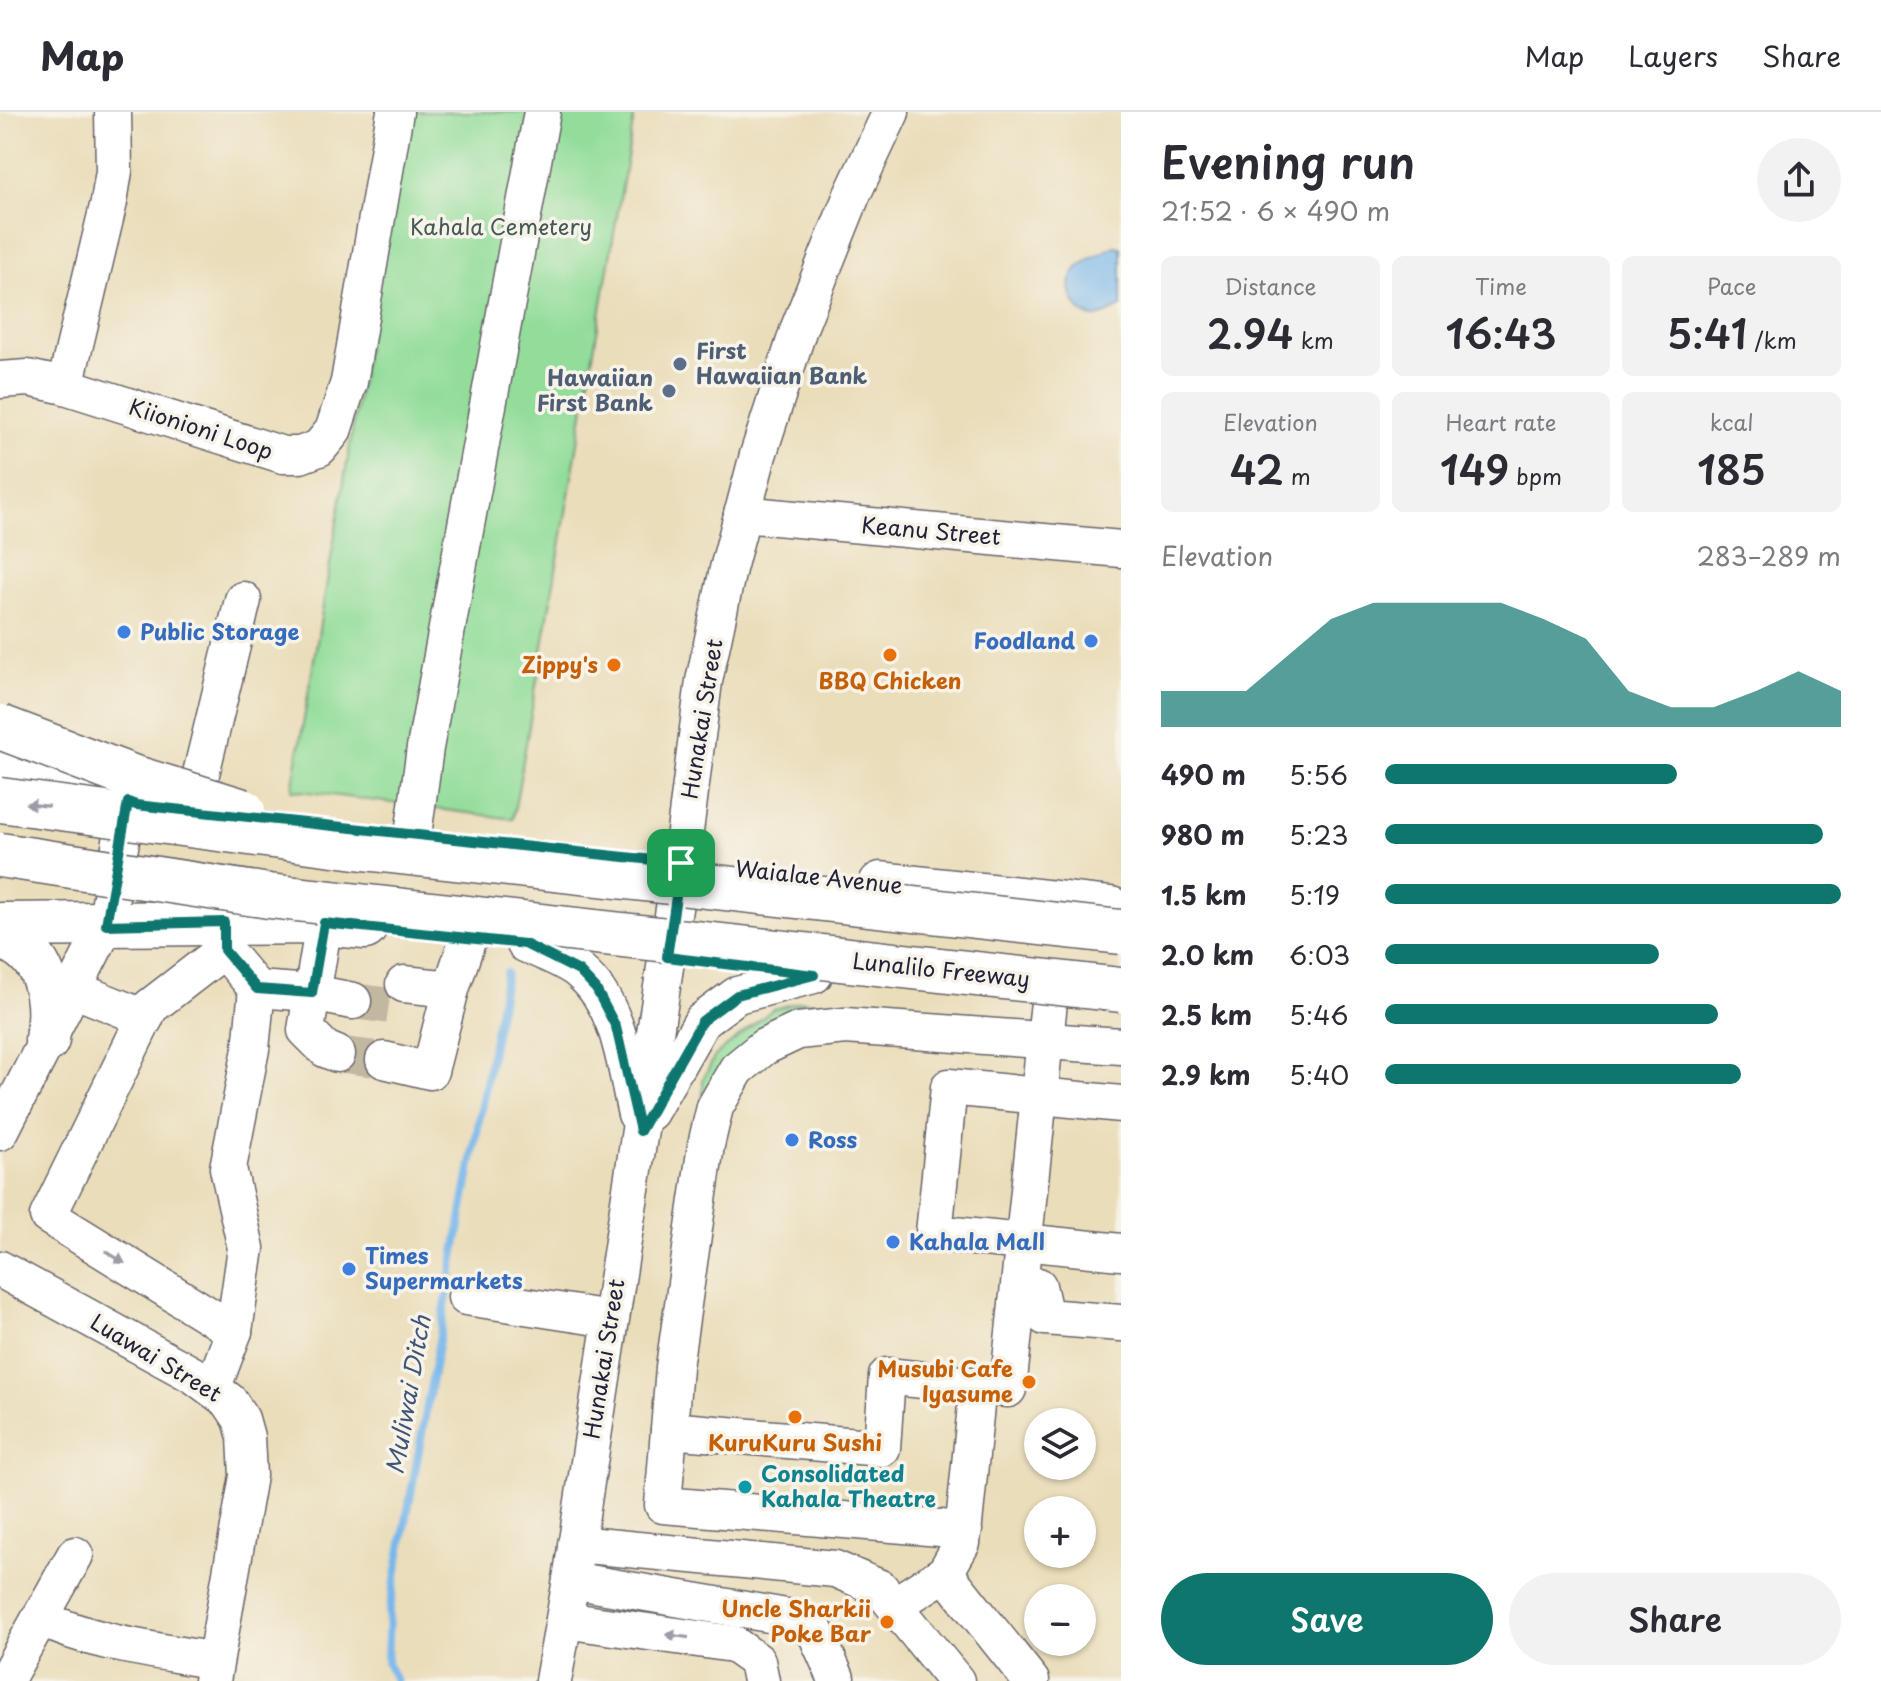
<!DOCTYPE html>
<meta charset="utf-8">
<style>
:root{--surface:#fff;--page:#f2f2f3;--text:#2b2b33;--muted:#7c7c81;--line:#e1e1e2;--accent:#0f766e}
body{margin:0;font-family:"Playpen Sans",sans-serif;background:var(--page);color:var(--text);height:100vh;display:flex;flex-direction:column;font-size:30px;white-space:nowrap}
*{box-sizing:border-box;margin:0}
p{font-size:26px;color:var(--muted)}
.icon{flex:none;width:44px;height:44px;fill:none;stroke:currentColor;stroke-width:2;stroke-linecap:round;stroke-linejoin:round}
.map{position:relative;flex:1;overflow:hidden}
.details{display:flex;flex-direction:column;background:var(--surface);width:760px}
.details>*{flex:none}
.buttons{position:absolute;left:1024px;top:1296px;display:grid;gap:16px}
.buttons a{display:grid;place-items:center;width:72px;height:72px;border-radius:50%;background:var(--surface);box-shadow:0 2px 6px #0004;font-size:40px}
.pin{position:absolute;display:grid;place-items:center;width:68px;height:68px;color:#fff;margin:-34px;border-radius:16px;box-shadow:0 4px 12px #0006}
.round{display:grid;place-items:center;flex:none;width:84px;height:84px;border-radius:42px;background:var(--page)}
.head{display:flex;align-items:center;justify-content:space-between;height:136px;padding:0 40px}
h1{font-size:44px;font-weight:600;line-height:60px}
.stats{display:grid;grid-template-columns:repeat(3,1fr);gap:12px;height:136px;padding:8px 40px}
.stats div{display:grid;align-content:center;border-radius:12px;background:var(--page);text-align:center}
.stats b{font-size:40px;font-weight:600}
.stats small{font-size:22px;font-weight:400}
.stats p{font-size:22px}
.chart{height:224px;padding:16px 40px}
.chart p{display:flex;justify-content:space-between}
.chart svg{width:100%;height:144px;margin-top:8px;fill:var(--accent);opacity:.7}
.button{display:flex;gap:16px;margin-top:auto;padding:16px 40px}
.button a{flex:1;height:92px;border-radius:48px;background:var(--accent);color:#fff;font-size:32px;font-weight:600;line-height:92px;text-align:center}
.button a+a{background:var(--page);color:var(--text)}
ul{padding:0 40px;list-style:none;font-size:26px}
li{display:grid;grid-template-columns:128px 96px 1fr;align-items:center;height:60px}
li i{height:20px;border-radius:10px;background:var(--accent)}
header{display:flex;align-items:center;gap:48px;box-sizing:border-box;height:112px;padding:0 40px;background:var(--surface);border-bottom:2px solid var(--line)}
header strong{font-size:38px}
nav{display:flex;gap:44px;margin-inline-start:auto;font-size:28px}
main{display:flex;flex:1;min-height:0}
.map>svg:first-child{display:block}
</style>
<header>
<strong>Map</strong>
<nav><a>Map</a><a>Layers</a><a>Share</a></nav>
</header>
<main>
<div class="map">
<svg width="1121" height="1569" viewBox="0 0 1121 1569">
<rect width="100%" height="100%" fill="#f7f3e8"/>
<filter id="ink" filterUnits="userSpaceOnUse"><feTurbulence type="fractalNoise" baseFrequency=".0125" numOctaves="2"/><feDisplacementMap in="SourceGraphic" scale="16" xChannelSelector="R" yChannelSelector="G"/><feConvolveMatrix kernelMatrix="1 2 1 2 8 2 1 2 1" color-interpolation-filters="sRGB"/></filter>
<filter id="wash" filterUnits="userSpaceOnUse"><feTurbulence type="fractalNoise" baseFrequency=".006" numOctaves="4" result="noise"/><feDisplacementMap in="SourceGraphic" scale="32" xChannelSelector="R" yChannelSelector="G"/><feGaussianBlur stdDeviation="1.8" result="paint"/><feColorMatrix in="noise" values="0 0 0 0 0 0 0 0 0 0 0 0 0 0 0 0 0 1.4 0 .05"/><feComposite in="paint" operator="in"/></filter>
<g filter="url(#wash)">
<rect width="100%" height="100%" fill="#eaddba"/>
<g fill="#91dd99" stroke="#5a806a" stroke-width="2">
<path d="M406 0H635L513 707 292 678Z"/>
<path d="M803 889 885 901 828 900 703 992V967L715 944 773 897Z"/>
</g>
<path fill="#78b7eb" stroke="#4d6c93" stroke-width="2" d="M1114 134 1121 135V195C1114 198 1105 204 1097 205 1078 208 1064 177 1073 163 1081 148 1101 142 1114 134Z"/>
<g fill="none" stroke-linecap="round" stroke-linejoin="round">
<path stroke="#78b7eb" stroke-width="8" d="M396 1569 387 1550 389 1502 506 861"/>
</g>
</g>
<g filter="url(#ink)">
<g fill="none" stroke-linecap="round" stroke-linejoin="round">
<g stroke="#c2b8a1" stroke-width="36" stroke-dasharray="36 18" stroke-linecap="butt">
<path d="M353 889 398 895"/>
<path d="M337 942 384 948"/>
</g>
<g stroke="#686367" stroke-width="39">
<g id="minor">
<path d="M0 268 28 266 65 274 283 343H300L319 336 333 319 349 270 395 0"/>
<path d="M65 274 109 90 114 59 113 0"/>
<path d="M742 402 1121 437"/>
<path d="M192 699 243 488"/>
<path d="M413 723 425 636 542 0"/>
<path d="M324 811 306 918 325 937 337 942"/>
<path d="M525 832C543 840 566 848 580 860 620 893 625 955 636 1002"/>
<path d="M224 838 150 895 48 1104 234 1219"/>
<path d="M73 877 145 906"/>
<path d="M257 877 312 881 353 889"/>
<path d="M451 877 468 826"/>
<path d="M1061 930 1121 934"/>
<path d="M384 948 430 959 451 877 404 872"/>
<path d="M1121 992 949 975 934 1121 1121 1140"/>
<path d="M650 1000 702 909 737 883 814 863"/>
<path d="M0 1020 106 813 128 690"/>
<path d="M0 1157 195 1264 229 1289 241 1307 246 1325 248 1364 212 1569"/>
<path d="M1038 1174 1045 1205 1121 1211"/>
<path d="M466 1185 610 1207"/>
<path d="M978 1274 1008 1277 1049 890"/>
<path d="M213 1275 234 1219 246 1136 228 1056 251 937 257 877 224 838V816"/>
<path d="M669 1318 674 1255 706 1033 715 995 737 957 764 935 798 919 845 914 1026 927"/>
<path d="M576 1432 835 1457 880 1476 956 1569"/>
<path d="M945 1461 962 1431 978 1274 887 1264 882 1336 669 1318 663 1393 964 1418"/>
<path d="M571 1468 792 1506 815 1519 836 1566"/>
<path d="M896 1492 945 1461 1031 1569"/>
<path d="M40 1506C95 1532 156 1538 215 1549"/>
<path d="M564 1508 733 1532 757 1549 761 1569"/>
<path d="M5 1569 75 1443"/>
<path d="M553 1569 571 1468 681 751 704 569 728 457 758 343 799 216 852 83 891 0"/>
</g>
</g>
<g stroke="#686367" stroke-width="47">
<g id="major">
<path d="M0 645 136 693 152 695"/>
<path d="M881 772 1111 797"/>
<path d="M0 813 315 810 365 815"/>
<path d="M0 825C47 839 54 886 47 928"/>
</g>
</g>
<use href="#minor" stroke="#fff" stroke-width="36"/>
<use href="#major" stroke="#fff" stroke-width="44"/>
<g stroke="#686367" stroke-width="47" stroke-linecap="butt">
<g id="highway-bridge">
<path d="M0 615 132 665 243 699"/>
<path d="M0 688 364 736 1121 820"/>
<path d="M0 743 269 784 1121 878"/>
</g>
</g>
<use href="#highway-bridge" stroke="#fff" stroke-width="44"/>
</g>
<defs><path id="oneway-solid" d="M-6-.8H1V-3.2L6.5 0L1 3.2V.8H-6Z" transform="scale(2)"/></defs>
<g fill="#9c9ca7">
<use href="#oneway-solid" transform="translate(37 693) rotate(-173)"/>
<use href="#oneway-solid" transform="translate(115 1145) rotate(32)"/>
<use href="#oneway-solid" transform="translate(677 1524) rotate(-172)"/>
</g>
</g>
<g fill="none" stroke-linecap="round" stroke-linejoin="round" filter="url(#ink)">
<g stroke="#fff" stroke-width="16">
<path id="route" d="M128 690 136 693 681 751 667 845 814 863 737 883 702 909 640 1019 616 915 596 877 579 859 525 832 324 811 312 881 257 877 224 838V810L106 813Z"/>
</g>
<use href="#route" stroke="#0f766e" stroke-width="10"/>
</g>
<g fill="#5c6f8a" stroke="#f7f3e8" stroke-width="3">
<circle cx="680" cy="252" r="8"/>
<circle cx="669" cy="279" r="8"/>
</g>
<g fill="#3f7fe0" stroke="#f7f3e8" stroke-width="3">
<circle cx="124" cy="520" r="8"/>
<circle cx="1091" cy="529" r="8"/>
<circle cx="792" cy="1028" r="8"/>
<circle cx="893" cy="1130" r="8"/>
<circle cx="349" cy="1157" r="8"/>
</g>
<g fill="#e8710a" stroke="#f7f3e8" stroke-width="3">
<circle cx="890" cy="543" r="8"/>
<circle cx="614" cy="553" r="8"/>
<circle cx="1029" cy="1270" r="8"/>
<circle cx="795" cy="1305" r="8"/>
<circle cx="887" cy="1510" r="8"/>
</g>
<circle fill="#0f9aa8" stroke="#f7f3e8" stroke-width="3" cx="745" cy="1375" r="8"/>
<g text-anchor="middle" stroke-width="7" stroke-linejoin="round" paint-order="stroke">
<g font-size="22" fill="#435a57" stroke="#f7f3e8">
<text x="501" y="123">Kahala Cemetery</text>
</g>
<g font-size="22" font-weight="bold" fill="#4e5e75" stroke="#f7f3e8" text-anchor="start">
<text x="696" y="247">First<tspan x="696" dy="25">Hawaiian Bank</tspan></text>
<text x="653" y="274" text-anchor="end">Hawaiian<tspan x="653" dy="25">First Bank</tspan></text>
</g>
<g font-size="22" fill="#22223b" stroke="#f7f3e8">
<text transform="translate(201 317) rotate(18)" y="8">Kiionioni Loop</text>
<text transform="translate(931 419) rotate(5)" y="8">Keanu Street</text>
<text transform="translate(702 607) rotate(-81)" y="8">Hunakai Street</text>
<text transform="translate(819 765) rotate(6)" y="8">Waialae Avenue</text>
<text transform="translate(941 858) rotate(6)" y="8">Lunalilo Freeway</text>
<text transform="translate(156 1246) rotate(31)" y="8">Luawai Street</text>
<text transform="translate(604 1247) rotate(-81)" y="8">Hunakai Street</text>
</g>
<g font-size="22" font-weight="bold" fill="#366cbe" stroke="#f7f3e8" text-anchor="start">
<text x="140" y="528">Public Storage</text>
<text x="1075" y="537" text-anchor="end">Foodland</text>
<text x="808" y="1036">Ross</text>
<text x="909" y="1138">Kahala Mall</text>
<text x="365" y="1152">Times<tspan x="365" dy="25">Supermarkets</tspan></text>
</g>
<g font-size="22" font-weight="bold" fill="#c56008" stroke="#f7f3e8" text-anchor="end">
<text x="598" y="561">Zippy's</text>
<text x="890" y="577" text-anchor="middle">BBQ Chicken</text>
<text x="1013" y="1265">Musubi Cafe<tspan x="1013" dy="25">Iyasume</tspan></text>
<text x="795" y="1339" text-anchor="middle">KuruKuru Sushi</text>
<text x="871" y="1505">Uncle Sharkii<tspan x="871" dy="25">Poke Bar</tspan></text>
</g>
<g font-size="22" font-weight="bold" fill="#0d838f" stroke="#f7f3e8" text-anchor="start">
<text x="761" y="1370">Consolidated<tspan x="761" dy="25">Kahala Theatre</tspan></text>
</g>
<g font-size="24" font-style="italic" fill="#405679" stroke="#f7f3e8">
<text transform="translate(409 1283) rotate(-80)" y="8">Muliwai Ditch</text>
</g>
</g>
</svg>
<div class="buttons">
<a><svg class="icon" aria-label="layers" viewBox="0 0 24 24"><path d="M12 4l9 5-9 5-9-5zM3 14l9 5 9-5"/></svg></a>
<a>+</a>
<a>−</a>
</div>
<div class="pin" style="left:681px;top:751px;background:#1e9e55"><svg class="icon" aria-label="arrive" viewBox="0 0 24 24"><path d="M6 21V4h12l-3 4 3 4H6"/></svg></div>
</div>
<section class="details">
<div class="head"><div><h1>Evening run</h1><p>21:52 · 6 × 490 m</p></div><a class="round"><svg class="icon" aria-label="share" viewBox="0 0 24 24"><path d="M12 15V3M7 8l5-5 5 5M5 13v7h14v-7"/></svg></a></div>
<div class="stats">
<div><p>Distance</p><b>2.94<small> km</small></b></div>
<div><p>Time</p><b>16:43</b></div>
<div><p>Pace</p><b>5:41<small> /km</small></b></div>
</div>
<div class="stats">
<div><p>Elevation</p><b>42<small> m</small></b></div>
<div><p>Heart rate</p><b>149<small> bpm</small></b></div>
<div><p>kcal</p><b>185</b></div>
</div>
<div class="chart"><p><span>Elevation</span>283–289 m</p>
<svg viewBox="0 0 160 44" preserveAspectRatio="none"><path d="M0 44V33L10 33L20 33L30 22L40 11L50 6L60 6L70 6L80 6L90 11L100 17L110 33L120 38L130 38L140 33L150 27L160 33V44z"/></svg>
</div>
<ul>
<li><b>490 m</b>5:56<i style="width:64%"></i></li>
<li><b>980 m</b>5:23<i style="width:96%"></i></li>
<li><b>1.5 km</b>5:19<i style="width:100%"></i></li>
<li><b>2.0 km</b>6:03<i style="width:60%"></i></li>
<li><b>2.5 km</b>5:46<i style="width:73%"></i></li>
<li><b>2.9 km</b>5:40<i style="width:78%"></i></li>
</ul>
<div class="button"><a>Save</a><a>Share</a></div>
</section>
</main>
